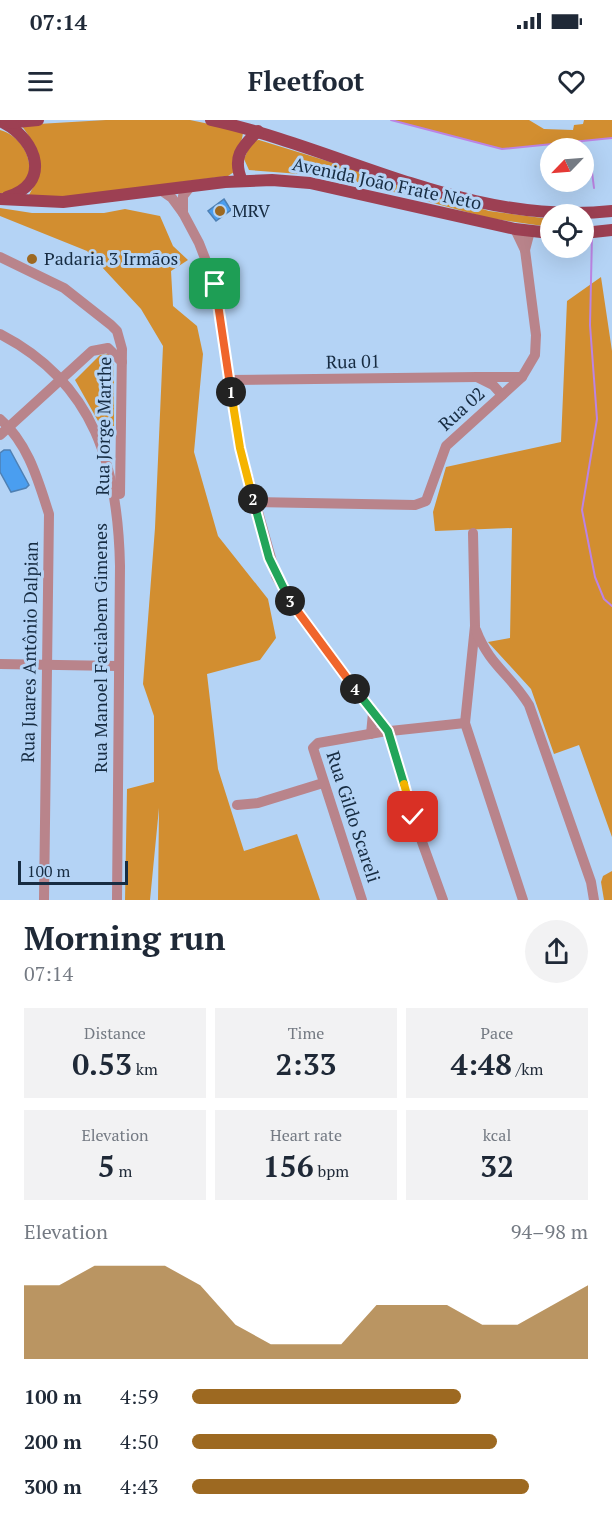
<!DOCTYPE html>
<meta charset="utf-8">
<style>
:root{--surface:#fff;--page:#f2f2f3;--text:#1f2937;--muted:#747a83;--accent:#9d6921}
body{margin:0;font-family:"PT Serif",serif;background:var(--page);color:var(--text);height:100vh;display:flex;flex-direction:column;font-size:22px;white-space:nowrap}
*{box-sizing:border-box;margin:0}
p{font-size:20px;color:var(--muted)}
.icon{flex:none;width:33px;height:33px;fill:none;stroke:currentColor;stroke-width:2;stroke-linecap:round;stroke-linejoin:round}
.map{position:relative;height:780px;overflow:hidden}
.sheet{display:flex;flex-direction:column;background:var(--surface);flex:1}
.sheet>*{flex:none}
.needle{width:39px;rotate:245deg}
.controls{position:absolute;left:540px;top:18px;display:grid;gap:12px}
.controls a{display:grid;place-items:center;width:54px;height:54px;border-radius:50%;background:var(--surface);box-shadow:0 6px 24px #0002;font-size:30px}
.scale{position:absolute;left:18px;bottom:15px;width:110px;box-sizing:border-box;padding-left:6px;border:3px solid #172c42;border-top:0;font-size:16px;line-height:21px;white-space:nowrap;color:#172c42;-webkit-text-stroke:4px #b4d3f5;paint-order:stroke}
.pin{position:absolute;display:grid;place-items:center;width:51px;height:51px;color:#fff;margin:-26px;border-radius:12px;box-shadow:0 3px 9px #0006}
.km{position:absolute;width:30px;height:30px;margin:-15px;border-radius:50%;background:#222;color:#fff;font-size:16px;line-height:30px;text-align:center}
.round{display:grid;place-items:center;flex:none;width:63px;height:63px;border-radius:32px;background:var(--page)}
.overview{display:flex;align-items:center;justify-content:space-between;height:102px;padding:0 24px}
h1{font-size:33px;font-weight:700;line-height:45px}
.metrics{display:grid;grid-template-columns:repeat(3,1fr);gap:9px;height:102px;padding:6px 24px}
.metrics div{display:grid;align-content:center;border-radius:0px;background:var(--page);text-align:center}
.metrics b{font-size:30px;font-weight:700}
.metrics small{font-size:16px;font-weight:400}
.metrics p{font-size:16px}
.chart{height:168px;padding:12px 24px}
.chart p{display:flex;justify-content:space-between}
.chart svg{width:100%;height:108px;margin-top:6px;fill:var(--accent);opacity:.7}
ul{padding:0 24px;list-style:none;font-size:20px}
li{display:grid;grid-template-columns:96px 72px 1fr;align-items:center;height:45px}
li i{height:15px;border-radius:8px;background:var(--accent)}
.status{display:flex;justify-content:space-between;align-items:center;height:42px;padding:0 30px;background:var(--surface);direction:ltr}
.status svg{height:16px;fill:currentColor}
header{display:flex;justify-content:space-between;align-items:center;height:78px;padding:0 24px;background:var(--surface);font-size:27px;font-weight:700}
.map>svg:first-child{display:block}
</style>
<div class="status"><b>07:14</b><svg viewBox="0 0 49 12"><path d="M0 12V9h3v3zM5 12V6h3v6zM10 12V3h3v9zM15 12V0h3v12zM26 1h20v11H26zM47 4h2v5h-2z"/></svg></div>
<header><svg class="icon" aria-label="menu" viewBox="0 0 24 24"><path d="M4 6h16M4 12h16M4 18h16"/></svg>Fleetfoot<svg class="icon" aria-label="heart" viewBox="0 0 24 24"><path d="M12 20l-8-8c-3-5 5-10 8-4 3-6 11-1 8 4z"/></svg></header>
<div class="map">
<svg width="612" height="780" viewBox="0 0 612 780">
<rect width="100%" height="100%" fill="#b4d3f5"/>
<g fill="#d28e30">
<path d="M106 0H190L243 11C243 26 230 35 234 52L228 56 73 76 38 78 29 75C45 48 41 31 21 5Z"/>
<path d="M391 0H529L544 9 573 10 574 5 583 4 584 0H612V18L502 29Z"/>
<path d="M0 10C35 20 43 74 0 73Z"/>
<path d="M259 20 489 91 550 99V107L488 98 339 57 249 50 244 39 252 21Z"/>
<path d="M0 88 32 93H104L125 89 160 96 173 126 188 140 171 151 173 186 197 206 203 234 194 332 218 416 268 479 276 518 260 540 207 554 218 649 244 731 297 714 320 780H158L159 688 150 780H125L127 669 154 662V596L143 564 155 408 163 226 141 189 87 131 0 96Z"/>
<path d="M601 157 612 231V717L579 625 554 634 531 569 488 522 510 518 512 408 435 411 433 392 446 347 561 322 567 181Z"/>
<path d="M108 234 114 244V306L106 309 102 308 75 260 100 235Z"/>
<path d="M612 751V780H604L601 762 603 756Z"/>
</g>
<g fill="none" stroke-linecap="round" stroke-linejoin="round">
<g stroke="#bc83e3" stroke-width="2">
<path d="M391 0 502 29 612 18"/>
<path d="M580 21 590 36 594 68"/>
<path d="M592 116 590 205 597 299 582 390 595 457 604 479 612 486"/>
</g>
</g>
<g fill="#4a9ef0" stroke="#4e80b4" stroke-width="1.5">
<path d="M224 79 231 90 216 101 208 91Z"/>
<path d="M4 330H10L29 365 26 368 11 372 0 352V333Z"/>
</g>
<g fill="none" stroke-linecap="round" stroke-linejoin="round">
<g stroke="#b9848b" stroke-width="10">
<path d="M162 71 172 78 183 93V76L190 67"/>
<path d="M183 93 199 123 215 164 240 328 276 456 303 499 373 593"/>
<path d="M515 109 525 130 530 111"/>
<path d="M0 137 64 168 111 205 117 211 122 229 120 374"/>
<path d="M0 214C95 263 118 347 120 446L117 780"/>
<path d="M229 260 477 257"/>
<path d="M502 275 493 265 477 257H522"/>
<path d="M0 299C28 323 38 360 49 394L44 780"/>
<path d="M0 315 92 231 108 228 122 242"/>
<path d="M253 382 415 385 426 381 446 326 522 257 535 235 536 215 525 130"/>
<path d="M473 413 475 506 465 603 523 780"/>
<path d="M476 510C489 545 511 555 529 585L591 762 594 780"/>
<path d="M0 544 117 546"/>
<path d="M371 614 373 593 388 611 413 697 443 780"/>
<path d="M237 685 258 683 323 663"/>
<path d="M362 780 313 628 318 623 381 612 465 603"/>
</g>
<g stroke="#9d4053" stroke-width="12">
<path d="M211 0C347 30 467 106 612 91"/>
<path d="M4 3C38 21 51 64 7 77"/>
<path d="M6 3 38 0"/>
<path d="M242 61C232 38 241 27 258 11"/>
<path d="M0 79 63 82 225 62 272 60 310 63 515 109 550 113"/>
<path d="M584 113 612 110"/>
</g>
</g>
<g fill="none" stroke-linecap="round" stroke-linejoin="round">
<g stroke="#fff" stroke-width="12">
<path id="split-1" d="M215 164 231 272"/>
</g>
<g stroke="#fff" stroke-width="12">
<path id="split-2" d="M231 272 240 328 253 379"/>
</g>
<g stroke="#fff" stroke-width="12">
<path id="split-3" d="M253 379 269 438 290 481"/>
</g>
<g stroke="#fff" stroke-width="12">
<path id="split-4" d="M290 481 355 569"/>
</g>
<g stroke="#fff" stroke-width="12">
<path id="split-5" d="M355 569 388 611 404 664"/>
</g>
<g stroke="#fff" stroke-width="12">
<path id="split-6" d="M404 664 413 697"/>
</g>
<use href="#split-1" stroke="#f0652b" stroke-width="8"/>
<use href="#split-2" stroke="#f5b400" stroke-width="8"/>
<use href="#split-3" stroke="#22a559" stroke-width="8"/>
<use href="#split-4" stroke="#f0652b" stroke-width="8"/>
<use href="#split-5" stroke="#22a559" stroke-width="8"/>
<use href="#split-6" stroke="#f5b400" stroke-width="8"/>
</g>
<g fill="#9d6921" stroke="#b4d3f5" stroke-width="2">
<circle cx="220" cy="91" r="6"/>
<circle cx="32" cy="139" r="6"/>
</g>
<g text-anchor="middle" stroke-width="6" stroke-linejoin="round" paint-order="stroke">
<g font-size="18" fill="#172c42" stroke="#b4d3f5">
<text transform="translate(387 64) rotate(12)" y="6">Avenida João Frate Neto</text>
<text transform="translate(353 242) rotate(-1)" y="6">Rua 01</text>
<text transform="translate(462 289) rotate(-42)" y="6">Rua 02</text>
<text transform="translate(104 306) rotate(-89)" y="6">Rua Jorge Marthe</text>
<text transform="translate(101 528) rotate(-90)" y="6">Rua Manoel Faciabem Gimenes</text>
<text transform="translate(30 532) rotate(-89)" y="6">Rua Juares Antônio Dalpian</text>
<text transform="translate(353 697) rotate(72)" y="6">Rua Gildo Scareli</text>
</g>
<g font-size="18" fill="#172c42" stroke="#b4d3f5" text-anchor="start">
<text x="232" y="97">MRV</text>
<text x="44" y="145">Padaria 3 Irmãos</text>
</g>
</g>
</svg>
<div class="controls">
<a><svg class="needle" viewBox="-14 -14 28 28"><path d="M0-13l5 13h-10z" fill="#e53935"/><path d="M0 13l5-13h-10z" fill="#747a83"/></svg></a>
<a><svg class="icon" aria-label="locate" viewBox="0 0 24 24"><circle cx="12" cy="12" r="6"/><path d="M12 2v4M12 18v4M2 12h4M18 12h4"/></svg></a>
</div>
<div class="scale">100 m</div>
<div class="pin" style="left:215px;top:164px;background:#1e9e55"><svg class="icon" aria-label="arrive" viewBox="0 0 24 24"><path d="M6 21V4h12l-3 4 3 4H6"/></svg></div>
<div class="pin" style="left:413px;top:697px;background:#d93025"><svg class="icon" aria-label="check" viewBox="0 0 24 24"><path d="M5 12l5 5 9-10"/></svg></div>
<b class="km" style="left:231px;top:272px">1</b>
<b class="km" style="left:253px;top:379px">2</b>
<b class="km" style="left:290px;top:481px">3</b>
<b class="km" style="left:355px;top:569px">4</b>
</div>
<section class="sheet">
<div class="overview"><div><h1>Morning run</h1><p>07:14</p></div><a class="round"><svg class="icon" aria-label="share" viewBox="0 0 24 24"><path d="M12 15V3M7 8l5-5 5 5M5 13v7h14v-7"/></svg></a></div>
<div class="metrics">
<div><p>Distance</p><b>0.53<small> km</small></b></div>
<div><p>Time</p><b>2:33</b></div>
<div><p>Pace</p><b>4:48<small> /km</small></b></div>
</div>
<div class="metrics">
<div><p>Elevation</p><b>5<small> m</small></b></div>
<div><p>Heart rate</p><b>156<small> bpm</small></b></div>
<div><p>kcal</p><b>32</b></div>
</div>
<div class="chart"><p><span>Elevation</span>94–98 m</p>
<svg viewBox="0 0 160 44" preserveAspectRatio="none"><path d="M0 44V14L10 14L20 6L30 6L40 6L50 14L60 30L70 38L80 38L90 38L100 22L110 22L120 22L130 30L140 30L150 22L160 14V44z"/></svg>
</div>
<ul>
<li><b>100 m</b>4:59<i style="width:68%"></i></li>
<li><b>200 m</b>4:50<i style="width:77%"></i></li>
<li><b>300 m</b>4:43<i style="width:85%"></i></li>
</ul>
</section>
